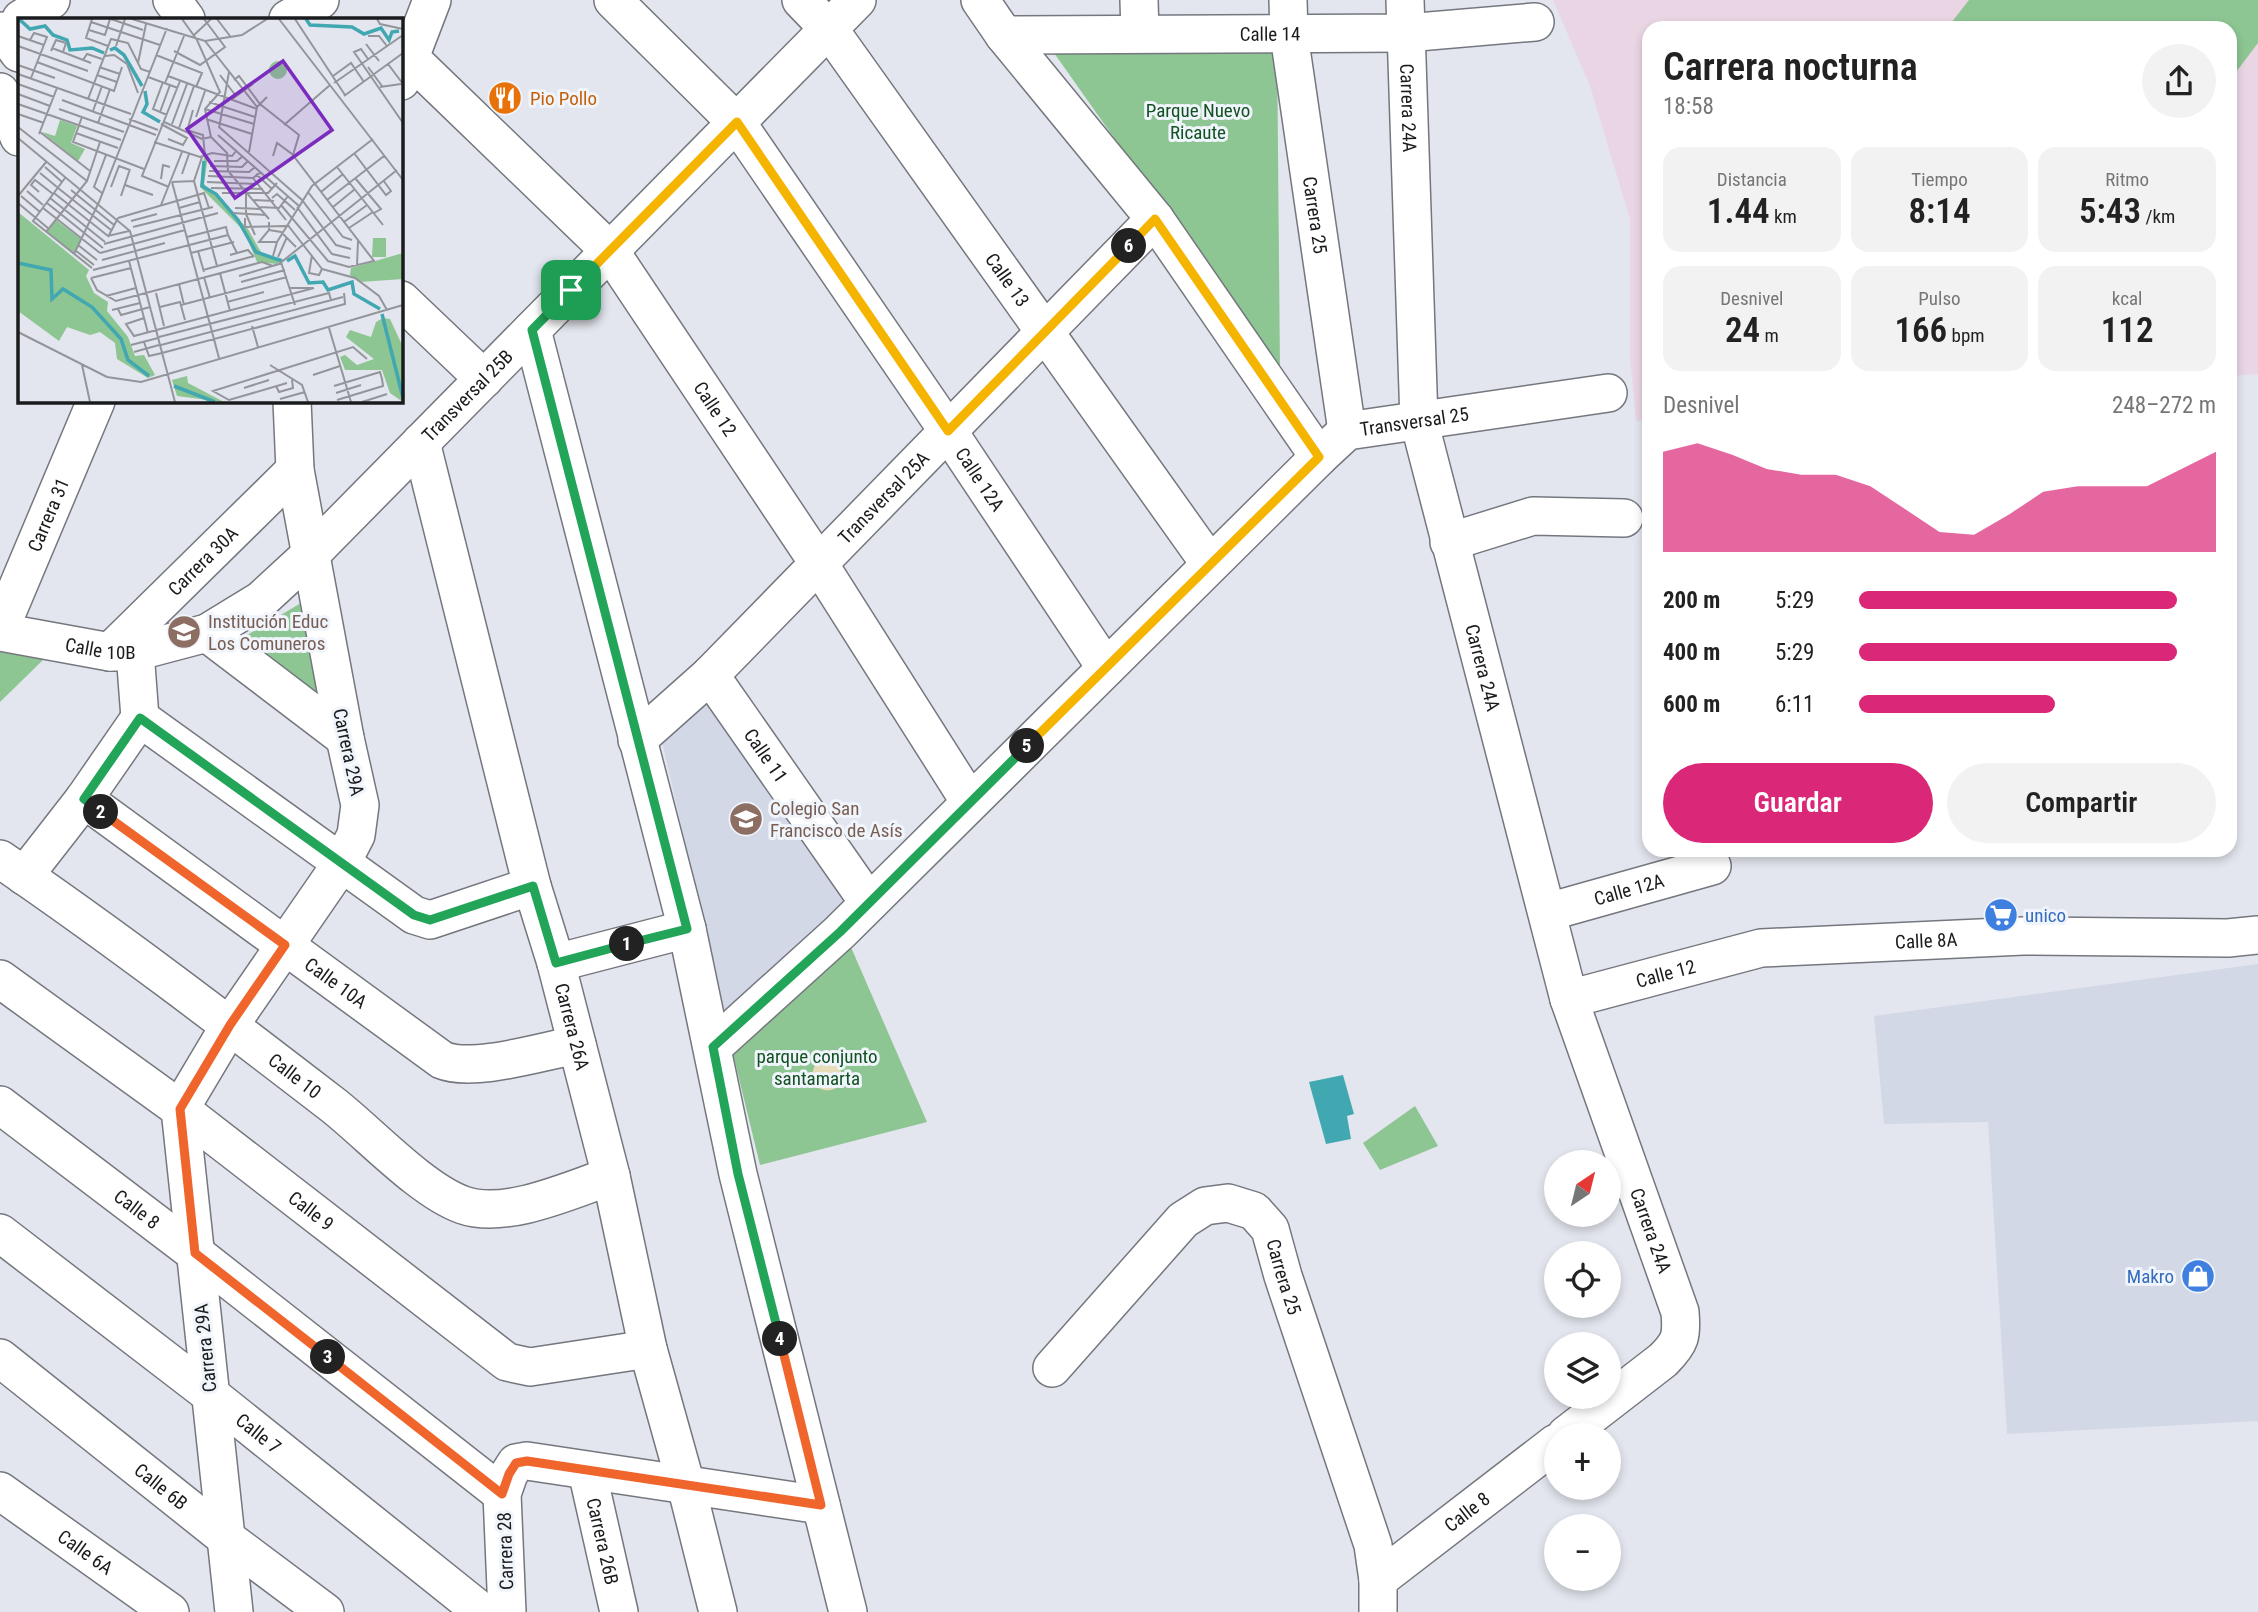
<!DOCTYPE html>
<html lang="es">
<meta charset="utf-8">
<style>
:root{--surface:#fff;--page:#f2f2f2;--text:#222;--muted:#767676;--accent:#db2777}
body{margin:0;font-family:"Roboto Condensed",sans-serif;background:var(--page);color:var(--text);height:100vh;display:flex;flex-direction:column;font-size:26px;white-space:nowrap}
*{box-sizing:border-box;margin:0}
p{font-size:23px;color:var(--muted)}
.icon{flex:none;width:38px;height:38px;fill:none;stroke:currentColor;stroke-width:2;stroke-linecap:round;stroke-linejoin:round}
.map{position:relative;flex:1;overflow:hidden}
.drawer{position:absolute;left:1642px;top:21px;width:595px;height:836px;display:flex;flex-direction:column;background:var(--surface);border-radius:21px;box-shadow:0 4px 10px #0003}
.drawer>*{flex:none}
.needle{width:46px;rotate:35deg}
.fabs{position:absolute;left:1544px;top:1150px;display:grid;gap:14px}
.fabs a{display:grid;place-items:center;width:77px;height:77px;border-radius:50%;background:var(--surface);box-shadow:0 4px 10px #0003;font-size:35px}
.pin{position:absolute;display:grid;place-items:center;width:60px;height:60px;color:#fff;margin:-30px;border-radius:14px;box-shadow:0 4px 10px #0006}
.km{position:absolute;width:35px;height:35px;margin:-18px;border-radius:50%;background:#222;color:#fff;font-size:19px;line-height:35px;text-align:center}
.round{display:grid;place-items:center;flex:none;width:74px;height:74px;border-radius:37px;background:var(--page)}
.headline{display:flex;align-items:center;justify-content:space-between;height:119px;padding:0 21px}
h1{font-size:38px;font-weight:600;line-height:52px}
.figures{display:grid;grid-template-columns:repeat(3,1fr);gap:10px;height:119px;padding:7px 21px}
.figures div{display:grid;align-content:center;border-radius:18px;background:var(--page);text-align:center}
.figures b{font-size:35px;font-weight:600}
.figures small{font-size:19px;font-weight:400}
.figures p{font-size:19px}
.chart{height:196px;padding:14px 21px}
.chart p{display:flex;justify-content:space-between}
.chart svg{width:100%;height:126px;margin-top:7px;fill:var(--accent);opacity:.7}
.button{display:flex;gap:14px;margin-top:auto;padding:14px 21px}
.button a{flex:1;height:80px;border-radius:42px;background:var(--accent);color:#fff;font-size:28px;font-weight:600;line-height:80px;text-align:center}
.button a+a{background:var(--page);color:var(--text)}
ul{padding:0 21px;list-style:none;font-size:23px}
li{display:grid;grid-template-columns:112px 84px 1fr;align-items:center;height:52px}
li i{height:18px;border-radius:9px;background:var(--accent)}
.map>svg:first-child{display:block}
</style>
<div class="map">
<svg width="2258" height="1612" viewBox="0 0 2258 1612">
<rect width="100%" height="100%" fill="#e3e6ee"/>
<g fill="#d2d8e6">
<path d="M721 685 865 896 728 1033 662 741Z"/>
<path d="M2258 964V1421L2007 1434 1988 1122 1884 1124 1874 1016Z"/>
</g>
<path fill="#ead5e4" d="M1553 0H2258V374L2230 376V28H1648V420L1636 421 1630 358V219L1590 86Z"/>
<g fill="#8dc593">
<path d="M1969 0H2258V43L2230 80V28H1947Z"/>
<path d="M1277 41 1280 373 1047 43Z"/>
<path d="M306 600 323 710 234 643Z"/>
<path d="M0 647 44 659 0 702Z"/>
<path d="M840 922 927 1122 760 1165 728 1033Z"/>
<path d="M1415 1106 1438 1146 1380 1170 1363 1143Z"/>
</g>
<path fill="#e7ddb8" d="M817 1062 837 1063C860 1100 794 1099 817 1062Z"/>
<path fill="#41a8b2" d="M1343 1075 1354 1114 1347 1116 1351 1139 1326 1144 1309 1082Z"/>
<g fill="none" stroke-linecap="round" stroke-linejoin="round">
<g stroke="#74777e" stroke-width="40">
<g id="minor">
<path d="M172 0 186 19"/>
<path id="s1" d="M613 0 737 123 948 431 1106 668"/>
<path id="s2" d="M801 0 829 29 1210 564"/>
<path d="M980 0 1004 35 1155 219 1319 457"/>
<path d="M1139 0 1140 33"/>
<path id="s3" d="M1288 0 1289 35 1347 431"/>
<path id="s4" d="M1405 0 1419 421 1569 999 1680 1312C1682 1336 1681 1342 1663 1360L1566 1435"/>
<path d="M21 19 51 0"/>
<path d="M288 19 320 0"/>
<path d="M3 31 19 53"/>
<path id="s5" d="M1004 35 1406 33 1535 22"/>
<path id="s6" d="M409 57 610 251 819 564 970 802"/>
<path d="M401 81 432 0"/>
<path d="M0 92 19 137"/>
<path d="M401 300 484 379"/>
<path d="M532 330 687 929 738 1174 848 1612"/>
<path id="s7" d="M421 442 532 886 556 963 611 1176 648 1349 686 1485 718 1612"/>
<path d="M1449 542 1533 516 1624 518"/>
<path id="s8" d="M0 629 96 401"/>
<path id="s9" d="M0 632 110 652H135L207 633 261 600 312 553 857 0"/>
<path d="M207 633 345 738"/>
<path id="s10" d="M110 652 295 470"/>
<path d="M135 652 140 718 414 915 430 920 532 886"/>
<path id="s11" d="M710 675 869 903"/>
<path id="s12" d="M637 740 710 675 1155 219"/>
<path id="s13" d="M84 799 442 1060C473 1073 543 1051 577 1045"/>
<path id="s14" d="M0 859C114 937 224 1021 333 1105 370 1134 421 1190 463 1205 505 1220 571 1190 611 1176"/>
<path d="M24 876 84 799 140 718"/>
<path id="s15" d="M1548 912 1712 866"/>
<path d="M556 963 687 929"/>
<path id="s16" d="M0 979 180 1109 507 1362 530 1367 648 1349"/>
<path id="s17" d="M1569 999 1761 948 2023 936 2228 938 2258 935"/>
<path id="s18" d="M713 1047 840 932 1319 457 1347 431 1608 393"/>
<path id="s19" d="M0 1105 195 1253 502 1494"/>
<path id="s20" d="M0 1233 211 1395 482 1612"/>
<path id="s21" d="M0 1358 226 1538 325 1612"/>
<path id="s22" d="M1052 1368 1183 1220 1205 1206 1228 1203 1254 1211 1270 1229 1283 1276 1373 1545 1378 1580V1612"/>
<path id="s23" d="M587 1471 619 1612"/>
<path id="s24" d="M0 1491 170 1612"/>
<path id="s25" d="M1378 1580 1556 1443"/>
<path d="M234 1612 180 1109 230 1025 341 864 356 835 360 805 345 738 295 470 292 401"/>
<path d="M507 1612 502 1494 509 1474 516 1463 527 1461 821 1505"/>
</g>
</g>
<use href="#minor" stroke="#fff" stroke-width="37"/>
</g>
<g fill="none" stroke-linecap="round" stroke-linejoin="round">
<g stroke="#fff" stroke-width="14">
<path id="split-1" d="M571 290 532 330 687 929 627 944"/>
</g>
<g stroke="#fff" stroke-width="14">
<path id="split-2" d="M101 812 84 799 140 718 414 915 430 920 533 886 556 963 627 944"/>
</g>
<g stroke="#fff" stroke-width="14">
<path id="split-3" d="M101 812 285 945 230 1025 180 1109 195 1253 328 1357"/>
</g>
<g stroke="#fff" stroke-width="14">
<path id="split-4" d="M328 1357 502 1494 509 1474 516 1463 527 1461 821 1505 780 1339"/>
</g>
<g stroke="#fff" stroke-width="14">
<path id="split-5" d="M780 1339 738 1174 713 1047 840 932 1027 746"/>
</g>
<g stroke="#fff" stroke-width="14">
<path id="split-6" d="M1027 746 1319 457 1155 219 1129 246"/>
</g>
<g stroke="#fff" stroke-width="14">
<path id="split-7" d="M571 290 737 122 948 431 1129 246"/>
</g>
<use href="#split-1" stroke="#22a559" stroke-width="9"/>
<use href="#split-2" stroke="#22a559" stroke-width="9"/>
<use href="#split-3" stroke="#f0652b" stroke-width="9"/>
<use href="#split-4" stroke="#f0652b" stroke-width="9"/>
<use href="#split-5" stroke="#22a559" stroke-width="9"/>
<use href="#split-6" stroke="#f5b400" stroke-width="9"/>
<use href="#split-7" stroke="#f5b400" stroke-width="9"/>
</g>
<defs>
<g id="restaurant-disc" transform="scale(1.75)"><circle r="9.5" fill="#e8710a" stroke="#f0f4fb"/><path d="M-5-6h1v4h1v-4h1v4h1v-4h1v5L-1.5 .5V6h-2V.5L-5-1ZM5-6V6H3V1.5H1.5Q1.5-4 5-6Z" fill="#fff"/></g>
<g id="school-disc" transform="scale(1.75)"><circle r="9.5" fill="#8d6e63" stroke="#f0f4fb"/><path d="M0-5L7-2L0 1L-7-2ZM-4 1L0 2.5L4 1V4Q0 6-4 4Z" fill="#fff"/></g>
<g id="supermarket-disc" transform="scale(1.75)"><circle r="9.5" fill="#3f7fe0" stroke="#f0f4fb"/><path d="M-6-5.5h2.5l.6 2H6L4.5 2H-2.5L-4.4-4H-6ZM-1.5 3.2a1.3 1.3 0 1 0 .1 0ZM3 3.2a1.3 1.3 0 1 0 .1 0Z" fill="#fff"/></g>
<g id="shop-disc" transform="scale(1.75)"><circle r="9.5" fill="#3f7fe0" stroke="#f0f4fb"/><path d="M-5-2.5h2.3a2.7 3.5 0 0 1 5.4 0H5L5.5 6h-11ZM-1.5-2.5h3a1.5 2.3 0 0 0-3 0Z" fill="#fff"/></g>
</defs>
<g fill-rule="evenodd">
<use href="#restaurant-disc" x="505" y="98"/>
<use href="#school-disc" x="184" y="632"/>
<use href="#school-disc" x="746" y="819"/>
<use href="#supermarket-disc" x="2001" y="915"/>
<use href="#shop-disc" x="2198" y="1276"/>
</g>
<g text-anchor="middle" stroke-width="6" stroke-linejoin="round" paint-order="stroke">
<g font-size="19" fill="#1a1b1d" stroke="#f0f4fb">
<text dy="7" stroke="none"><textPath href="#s5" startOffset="266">Calle 14</textPath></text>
<text dy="7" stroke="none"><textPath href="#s4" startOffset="108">Carrera 24A</textPath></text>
<text dy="7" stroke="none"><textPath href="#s3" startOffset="217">Carrera 25</textPath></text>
<text dy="7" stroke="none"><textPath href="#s2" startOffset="348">Calle 13</textPath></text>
<text dy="7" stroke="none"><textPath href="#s9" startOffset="565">Transversal 25B</textPath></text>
<text dy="7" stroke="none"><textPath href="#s6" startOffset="469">Calle 12</textPath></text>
<text dy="7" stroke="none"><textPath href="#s18" startOffset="952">Transversal 25</textPath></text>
<text dy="7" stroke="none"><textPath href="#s1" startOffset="606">Calle 12A</textPath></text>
<text dy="7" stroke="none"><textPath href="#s12" startOffset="346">Transversal 25A</textPath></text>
<text dy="7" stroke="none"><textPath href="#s8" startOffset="124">Carrera 31</textPath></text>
<text dy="7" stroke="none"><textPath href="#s10" startOffset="130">Carrera 30A</textPath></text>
<text dy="7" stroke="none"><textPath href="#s9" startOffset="102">Calle 10B</textPath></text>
<text dy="7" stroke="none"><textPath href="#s4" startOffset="676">Carrera 24A</textPath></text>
<text transform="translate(349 752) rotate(78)" y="7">Carrera 29A</text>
<text dy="7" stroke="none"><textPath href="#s11" startOffset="98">Calle 11</textPath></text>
<text dy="7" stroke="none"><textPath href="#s15" startOffset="84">Calle 12A</textPath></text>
<text dy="7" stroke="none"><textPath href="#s17" startOffset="364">Calle 8A</textPath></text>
<text dy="7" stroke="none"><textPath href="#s17" startOffset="100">Calle 12</textPath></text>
<text dy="7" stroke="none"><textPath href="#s13" startOffset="312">Calle 10A</textPath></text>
<text dy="7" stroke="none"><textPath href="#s7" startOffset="604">Carrera 26A</textPath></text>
<text dy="7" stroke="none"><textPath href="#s14" startOffset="366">Calle 10</textPath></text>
<text dy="7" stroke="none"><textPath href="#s19" startOffset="172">Calle 8</textPath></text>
<text dy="7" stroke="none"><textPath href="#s16" startOffset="388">Calle 9</textPath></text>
<text dy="7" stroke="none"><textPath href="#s4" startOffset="1264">Carrera 24A</textPath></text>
<text dy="7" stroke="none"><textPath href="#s22" startOffset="348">Carrera 25</textPath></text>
<text transform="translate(205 1348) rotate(-96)" y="7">Carrera 29A</text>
<text dy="7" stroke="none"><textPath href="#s20" startOffset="327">Calle 7</textPath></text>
<text dy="7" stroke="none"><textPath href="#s21" startOffset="206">Calle 6B</textPath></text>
<text dy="7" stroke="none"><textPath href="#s25" startOffset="112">Calle 8</textPath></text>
<text dy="7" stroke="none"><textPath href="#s23" startOffset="72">Carrera 26B</textPath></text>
<text dy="7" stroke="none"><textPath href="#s24" startOffset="105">Calle 6A</textPath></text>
<text transform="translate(505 1551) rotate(-92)" y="7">Carrera 28</text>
</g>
<g font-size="19" fill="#c56008" stroke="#f0f4fb" text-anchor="start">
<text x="530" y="105">Pio Pollo</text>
</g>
<g font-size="19" fill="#125121" stroke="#f0f4fb">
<text x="1198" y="117">Parque Nuevo<tspan x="1198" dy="22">Ricaute</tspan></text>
<text x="817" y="1063">parque conjunto<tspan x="817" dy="22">santamarta</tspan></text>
</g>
<g font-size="19" fill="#785e54" stroke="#f0f4fb" text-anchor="start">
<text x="208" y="628">Institución Educ<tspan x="208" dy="22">Los Comuneros</tspan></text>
<text x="770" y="815">Colegio San<tspan x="770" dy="22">Francisco de Asís</tspan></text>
</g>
<g font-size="19" fill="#366cbe" stroke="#f0f4fb" text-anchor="start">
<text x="2025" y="922">unico</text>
<text x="2174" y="1283" text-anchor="end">Makro</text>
</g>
</g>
<g transform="translate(18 18)">
<rect width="385" height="385" fill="#e3e6ee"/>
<path d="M251 52a9 9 0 1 1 18 0a9 9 0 1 1-18 0ZM42 102 59 108 53 125 67 131 60 143 24 114 37 118ZM190 138 186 166 230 211 244 236 265 241 259 246 239 244 226 213 182 169 186 139ZM0 194 71 252 68 258 76 275 90 284 89 293 110 319 117 338 126 337 137 357 130 360 99 341 97 325 82 314 72 317 49 309 41 323 0 293ZM38 202 63 221 55 236 29 214ZM355 220H368V239H354ZM385 235V261L342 264 332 257 333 250ZM365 300 372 301 385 329V384L372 375 364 352H327L322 339 327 337 339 347 356 341 328 319 332 312 353 319 358 304ZM169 358 170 365 206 384 159 378 154 362Z" fill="#8dc593"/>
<path fill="none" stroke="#41a8b2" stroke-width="3.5" d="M1 1 12 11 27 8 35 17 49 22 52 32 74 30 86 35M288 1 292 7 334 9 346 16 363 10 371 22 374 14 381 13M92 32 97 30 106 37 124 68M127 73 129 86 125 94 142 104M186 143 184 168 198 176 220 202 238 234 264 243M269 243 277 238 291 265 305 264 310 272 334 264 336 276 362 291M0 245 33 252 34 281 45 271 74 289 103 321 110 342 131 358M364 296 385 380M156 368 197 384"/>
<path fill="none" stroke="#93959a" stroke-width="2" d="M74 1 68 20 90 28M93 1 125 12M114 1 187 23 224 17 249 1M164 1 179 22 202 74 187 91 193 119 209 135 210 153 251 201M199 1 212 18M261 1 385 162M277 1 327 77M359 1 362 6 385 11M73 4 142 27M71 12 87 17 92 1M0 18 26 27M175 18 193 1M350 18H361L369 28M12 22 16 15 29 19 13 60M187 23 239 89M348 26 361 43M0 28 70 53M98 28 107 1M34 30 73 45M33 33 38 22 48 25 45 34M156 33 182 47 207 29 186 1M138 37 184 55 178 69M87 38 96 37 109 46 120 75M350 41 343 31 336 34 385 105M65 42 69 36 84 41M19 44 96 73 104 49M120 45 128 6M370 46 385 66M0 47 37 60M81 49 102 56M350 49 364 68M0 56 113 96M79 57 99 64M202 57 218 78M150 58 239 91M315 58 333 45 346 64M130 59 160 70M216 62 221 58 242 86 281 117 275 137M145 64 135 91 149 97M147 65 166 18M316 65 385 17M0 66 36 79M362 69 383 66M0 76 32 88M326 78 385 35M70 81 93 21 110 25 123 51 132 54M44 82 138 117M213 82 235 66M191 84 237 99M0 86 103 122M41 91 106 114M187 91 236 106M75 93 84 68M142 94 152 67M0 96 26 105M64 99 55 124 126 151M178 99 187 73M111 101 140 112M188 101 234 116M146 104 184 121 193 119M80 105 92 71M143 106 169 120 165 127 150 121M154 106 169 66M266 107 312 67M0 109 69 163M201 109 284 182 318 227 333 231M161 110 176 68M201 110 211 54M169 113 175 92M172 113 185 117 187 138M22 114 72 153M58 115 100 130M21 116 39 70M200 117 281 188M0 120 112 213 157 384M136 124 182 139 194 135 214 138 218 133M231 134 239 89 249 79M336 135 368 177 373 173 365 162M255 138 259 125 274 136 356 243 331 249 310 243 263 187M184 139 176 163 199 248M196 143H219L225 138M192 148 224 149 230 143M27 149 44 164M319 149 365 207M191 153 231 154 237 149M243 154 235 160 268 202M22 155 39 169M164 156 171 136M238 156 254 171M190 158 235 160M47 160 15 203 74 250M337 160 363 191 356 195M143 161 145 147 152 149M154 164 201 340M154 164 176 163M189 164 239 166M107 167 135 177M93 169 101 148 112 152M151 169 124 158 162 63M40 170 93 212M193 170 245 171M53 172 96 207M9 173 25 187M21 174 13 167 17 162 35 176M290 174 325 219 334 222M303 174 325 156M36 175 90 218 111 213M84 175 76 169 88 137M204 175H250L259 165M228 175V196L237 217M0 178 29 143M3 178 22 194M103 178 112 151M32 180 87 224M254 180 259 176 277 192M235 182 256 183M309 182 366 138M0 185 31 211M29 185 85 230M143 187 164 134M241 189 261 190 270 178M279 189 314 236 332 240M315 189 337 171M25 190 82 235M161 190 182 184M217 190 242 191M215 195 248 197M100 200 186 175 191 190M227 200V209L268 208M113 203 139 196M251 204V212L241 224H259M326 204 349 187M269 206 304 251M115 209 195 189M331 210 355 194M251 212 263 214 278 229M28 214 69 163 82 124M90 219 100 200M169 219 208 209 210 217M86 226 200 195M60 227 79 242M57 232 76 247M180 233 186 254M82 235 167 212M173 235 216 224M56 236 81 184 149 10M212 237 230 232 236 239M294 237 291 255 301 257 304 251M255 238 259 224 294 168 355 121M260 239 269 219M84 242 147 225M111 243 130 315M263 244 277 287M339 247 340 223M304 251 337 260 361 278 369 292M75 252 210 217 219 235M185 252 236 238M202 255 212 293M221 258 261 246 379 152M186 259 192 280M73 260 79 272 98 283 244 244 255 248M73 260 113 250M223 264 267 252M161 266 166 287M272 270H295M138 275 146 308M88 278 118 270M209 284 246 274M163 287 269 259M142 289 162 284 167 302M100 291 103 297 132 289M94 292 122 285M126 300 108 306 116 318 296 270M234 308 240 329M311 310 333 384M0 314 89 359 123 364 385 287M141 319 311 275 313 282M126 324 131 338 144 335 327 286 326 275M113 327 140 320M143 327 325 279M116 334 141 327M64 347 72 384M252 347 284 367 290 384M295 357 322 348M269 365 211 382 195 373 335 329 349 341M258 368 261 374 275 370 274 362M316 368 362 354 364 361 365 368 319 382M226 370 251 362M318 375 343 367M262 381 287 374M344 384 369 376"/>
<path fill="#7b2cbf" fill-opacity="0.15" stroke="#7b2cbf" stroke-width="3.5" d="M265 43 314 112 217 180 169 111Z"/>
<rect width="385" height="385" fill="none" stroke="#1a1b1d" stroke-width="3.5"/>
</g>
</svg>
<div class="fabs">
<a><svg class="needle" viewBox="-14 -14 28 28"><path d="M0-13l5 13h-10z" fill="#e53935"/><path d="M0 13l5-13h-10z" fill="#767676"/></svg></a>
<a><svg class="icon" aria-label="locate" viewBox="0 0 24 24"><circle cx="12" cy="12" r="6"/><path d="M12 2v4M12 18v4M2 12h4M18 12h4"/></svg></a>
<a><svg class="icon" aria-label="layers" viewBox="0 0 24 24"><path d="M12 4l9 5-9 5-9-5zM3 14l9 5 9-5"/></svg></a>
<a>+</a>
<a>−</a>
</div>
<div class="pin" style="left:571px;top:290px;background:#1e9e55"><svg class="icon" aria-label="arrive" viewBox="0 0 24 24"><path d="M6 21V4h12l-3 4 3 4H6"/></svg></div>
<b class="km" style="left:627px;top:944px">1</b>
<b class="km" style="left:101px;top:812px">2</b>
<b class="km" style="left:328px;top:1357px">3</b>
<b class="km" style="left:780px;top:1339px">4</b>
<b class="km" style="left:1027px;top:746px">5</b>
<b class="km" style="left:1129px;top:246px">6</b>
<section class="drawer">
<div class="headline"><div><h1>Carrera nocturna</h1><p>18:58</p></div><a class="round"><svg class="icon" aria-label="share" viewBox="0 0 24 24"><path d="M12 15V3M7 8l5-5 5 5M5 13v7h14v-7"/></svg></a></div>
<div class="figures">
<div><p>Distancia</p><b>1.44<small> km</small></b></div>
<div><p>Tiempo</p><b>8:14</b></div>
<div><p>Ritmo</p><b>5:43<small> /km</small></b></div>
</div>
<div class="figures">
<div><p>Desnivel</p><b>24<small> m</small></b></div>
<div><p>Pulso</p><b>166<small> bpm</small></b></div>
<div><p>kcal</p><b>112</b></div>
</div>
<div class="chart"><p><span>Desnivel</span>248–272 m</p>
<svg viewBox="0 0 160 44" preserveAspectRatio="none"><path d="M0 44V9L10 6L20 10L30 15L40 17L50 17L60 21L70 29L80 37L90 38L100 31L110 23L120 21L130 21L140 21L150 15L160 9V44z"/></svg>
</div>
<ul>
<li><b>200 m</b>5:29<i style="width:89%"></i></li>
<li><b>400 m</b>5:29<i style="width:89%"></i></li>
<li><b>600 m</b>6:11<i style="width:55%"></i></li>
</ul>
<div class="button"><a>Guardar</a><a>Compartir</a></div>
</section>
</div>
